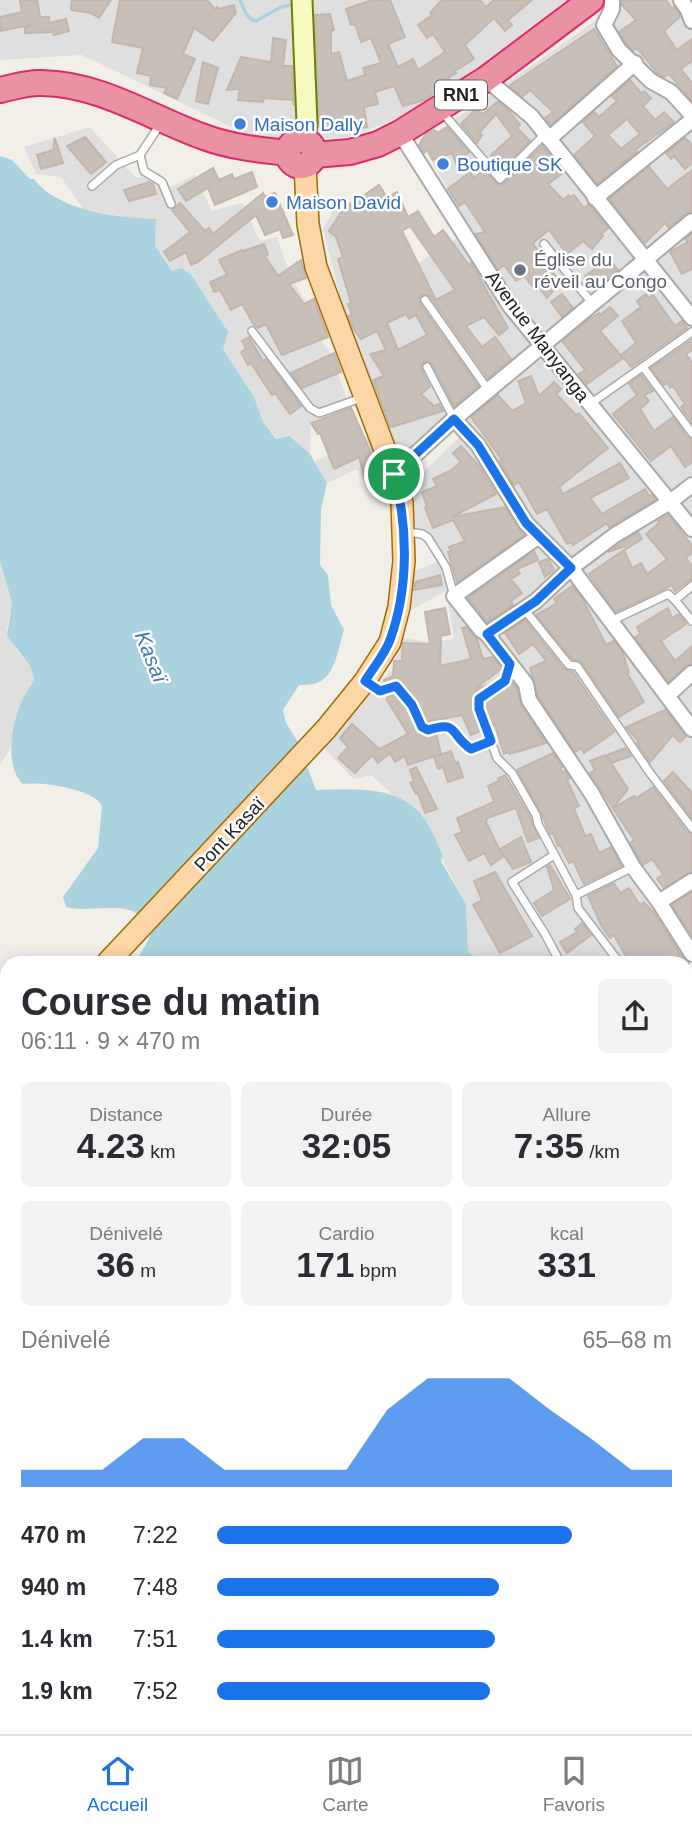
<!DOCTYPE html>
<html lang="fr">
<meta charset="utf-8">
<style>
:root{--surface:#fff;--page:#f2f2f3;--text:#2b2b33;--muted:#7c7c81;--line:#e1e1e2;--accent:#1a73e8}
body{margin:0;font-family:Arial,sans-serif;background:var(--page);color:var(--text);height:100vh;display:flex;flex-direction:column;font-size:26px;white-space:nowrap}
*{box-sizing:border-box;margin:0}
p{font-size:23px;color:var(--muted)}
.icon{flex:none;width:38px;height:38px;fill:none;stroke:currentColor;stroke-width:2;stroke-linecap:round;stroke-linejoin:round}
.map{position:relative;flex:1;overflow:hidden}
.details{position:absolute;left:0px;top:956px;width:693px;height:779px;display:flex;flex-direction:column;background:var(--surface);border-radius:21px 21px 0 0;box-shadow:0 4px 18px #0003}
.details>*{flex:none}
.pin{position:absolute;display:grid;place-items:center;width:60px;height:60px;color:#fff;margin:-30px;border:4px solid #fff;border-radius:50%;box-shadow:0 2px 7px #0007}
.round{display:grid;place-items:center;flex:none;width:74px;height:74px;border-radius:10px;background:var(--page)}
.overview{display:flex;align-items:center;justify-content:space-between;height:119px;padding:0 21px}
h1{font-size:38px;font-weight:700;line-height:52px}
.figures{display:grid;grid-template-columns:repeat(3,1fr);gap:10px;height:119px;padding:7px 21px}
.figures div{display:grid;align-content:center;border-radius:10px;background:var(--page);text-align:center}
.figures b{font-size:35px;font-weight:700}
.figures small{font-size:19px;font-weight:400}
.figures p{font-size:19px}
.chart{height:196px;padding:14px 21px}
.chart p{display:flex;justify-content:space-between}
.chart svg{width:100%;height:126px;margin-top:7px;fill:var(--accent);opacity:.7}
ul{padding:0 21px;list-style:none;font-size:23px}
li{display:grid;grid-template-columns:112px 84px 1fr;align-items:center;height:52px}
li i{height:18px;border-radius:9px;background:var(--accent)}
.tabs{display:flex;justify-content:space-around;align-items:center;height:98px;border-top:2px solid var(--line);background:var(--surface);font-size:19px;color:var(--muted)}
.tabs a{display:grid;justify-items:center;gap:4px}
.tabs .active{color:var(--accent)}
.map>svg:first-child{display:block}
</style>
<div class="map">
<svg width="692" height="1734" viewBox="0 0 692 1734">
<rect width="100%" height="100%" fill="#f2efe9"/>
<g fill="#e0dfdf">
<path d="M0 0H568L424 107 351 137 256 139 82 55 0 60Z"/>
<path d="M625 0H692V1262L686 1256V962H479L468 951 466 904 415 807 395 797 371 775 353 779 324 748 393 668 402 638 429 642 454 639 446 591 411 610 406 602 409 573 442 560 429 534 411 529 385 471 362 480 357 469 327 483 314 462 367 437 380 461 405 474 422 473 469 428 460 415 410 464 392 448 351 340 323 229 333 211 358 197 375 228 407 270 471 230 421 143Z"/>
<path d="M90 127 136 178 160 173 169 188 195 175 212 211 242 203 260 241 277 237 291 278 313 313 323 344 328 349 336 373 339 376 348 403 311 422 310 454 291 436 277 439 263 422 254 397 155 244 156 220 131 218 83 209 61 177 36 174 24 147Z"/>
<path d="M0 561 12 603 7 629 15 649 30 666 34 678 21 703 11 747 0 765Z"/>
<path d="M0 1203 7 1209V1727H296L295 1734H0Z"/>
</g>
<g fill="#aad3df">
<path d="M0 156 12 160 30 179H34C57 211 120 218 156 219L155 245 172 271 182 268 192 276 228 332 223 349 254 397 263 422 276 439 290 436 310 454 327 483 321 510 320 565 328 575 331 605 344 630C335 659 335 687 299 685L283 710 286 723 298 742 316 790C351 789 399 784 423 817 432 828 437 843 443 856L441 861 466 904 468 951 479 962H136C140 952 149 943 151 932 147 926 143 919 137 914 124 902 85 913 66 907L63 897 98 848 102 806C95 789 40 781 23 784 4 767 12 724 21 703 24 694 31 687 34 678L30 666 7 636 12 603 0 561Z"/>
<path d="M692 1282V1734H333L332 1727H686V1288Z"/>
</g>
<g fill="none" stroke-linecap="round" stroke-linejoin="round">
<path stroke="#aad3df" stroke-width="3.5" d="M240 0C245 10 245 18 256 21L281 7 294 4"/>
</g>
<g fill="#c7bfb8" stroke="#c4b6ab" stroke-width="2" fill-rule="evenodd">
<path d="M37 0 40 17H49V23L66 19 69 31 54 35 53 32 25 33V28L31 25 0 31V17L22 12 20 1Z"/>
<path d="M72 0H111L99 18 91 13 71 10Z"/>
<path d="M120 0H207L215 9 217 7 219 9 234 5 236 13 213 41 194 28 183 54 195 59 177 99 164 93 167 88 150 85 151 76 137 73 143 48 112 42Z"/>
<path d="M372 0H390L405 37 388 44 398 67 413 59 418 70 445 52 433 34 427 38 418 25 432 15 430 13 442 0H480L486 7 494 0H532L508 20 512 25 505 31 494 18 465 45 474 59 455 71 456 73 448 78 450 82 424 100 403 106 394 86 375 92 378 104 364 107 367 127 338 132 319 127 315 15 330 14 334 30 331 31V54L339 52 347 81 365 75 363 68 381 63 371 38 361 42 355 24 351 25 346 9Z"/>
<path d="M622 0H666L672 9 674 7 679 14 680 17 664 31 677 50 692 39V61L681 69 692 83V101L669 74 664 77 657 73 637 48 633 51 627 44 619 32 636 20 622 5Z"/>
<path d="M594 29 617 66 551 125 545 118 553 112 530 90 522 97 509 86Z"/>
<path d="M273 38 286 40 283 66H292L294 106 293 100 264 98 263 102 238 100 240 89 227 90 241 57 271 62Z"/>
<path d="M203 62 218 68 208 104 196 101Z"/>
<path d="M630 80 641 93 644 91 651 98 643 106 655 120 664 112 674 122 635 150 637 152 597 184 574 155 595 136 583 122 594 112 599 117 617 101 612 96ZM627 119 640 134 621 149 608 135Z"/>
<path d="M498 101 509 111 520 125 517 128 530 141 500 170 491 155 512 136 496 114 479 133 482 135 477 143 461 124 476 109 483 114Z"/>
<path d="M447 127 469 152 456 163 452 153 433 160 427 149 424 153 419 145 426 134 434 130 438 133Z"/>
<path d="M85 137 106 162 91 174 67 146Z"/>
<path d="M55 138 63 163 41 169 37 155 53 150Z"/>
<path d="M685 138 692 145V163L685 169 674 156 671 159 666 153Z"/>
<path d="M542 146 564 172 548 184 563 200 569 195 571 197 574 195 584 208 588 205 591 207 608 228 601 234 603 236 592 249 583 241 567 254 549 230 534 242 533 244 541 254 538 256 561 282 547 298 535 282 537 291 524 276 516 281 504 265 498 270 477 237 476 234 485 232 465 202 459 206 448 189 470 172 474 178 484 170 496 183 502 185Z"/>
<path d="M649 167 667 189 692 170V212L686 214 669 228 665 223 645 243 609 199Z"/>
<path d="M213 168 219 180 232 174 234 179 252 172 257 187 215 205 208 188 186 201 178 189Z"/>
<path d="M149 182 153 184 156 194 129 201 124 190Z"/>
<path d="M379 185 387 197 397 192 408 217 418 211 434 237 443 230 469 265 471 263 508 328 499 335 484 317 466 326 482 347 495 337 511 359 488 378 430 296 422 295 419 298 420 304 478 386 454 406 432 364 425 361 422 364 421 369 430 387 421 394 434 406 439 404 443 411 392 427 390 426 373 380 384 376 370 354 386 350 377 331 361 339 353 328 348 316 352 315 348 304 351 303 338 259 343 257 336 237 329 231 347 203 350 205ZM410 226 455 290 436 300 402 231ZM406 314 409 319 416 315 427 335 398 350 387 323Z"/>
<path d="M263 193 265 197 275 193 293 235 283 238 280 229 265 235 256 215 198 262 191 265 186 252 170 261 164 252 190 232 172 210 180 203 205 231 209 228 213 234Z"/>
<path d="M692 234V269L682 274 670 252 688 242 685 239Z"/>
<path d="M264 244 268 254 265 256 278 276 301 260 306 278 289 284 304 304 314 299 328 337 282 355 266 324 258 328 254 325 242 304 231 310 220 290 214 292 210 282 227 275 219 260 242 250 243 251Z"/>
<path d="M609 259 618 270 595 289 585 276Z"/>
<path d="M562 294 573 308 562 317 551 302Z"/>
<path d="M646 294 649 298 653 295 675 326 682 321 687 328 631 367 621 355 636 343 622 321 641 307 637 301Z"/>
<path d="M610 307 618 316 600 331 623 358 587 384 579 374 585 370 562 341 584 323 599 313 600 315Z"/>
<path d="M249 337 263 361 266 359 301 406 290 414 275 393 272 395 251 363 248 365 241 352 246 349 242 341Z"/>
<path d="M692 340V350L686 354 692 363V423L681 407 685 404 673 386 670 388 668 383 664 385 651 368Z"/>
<path d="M334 353 341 372 302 388 291 373Z"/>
<path d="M641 375 653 391 644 395 649 401 640 409 654 431 673 417 687 437 692 439V462L685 467 671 446 651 461 613 414 637 395 629 384Z"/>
<path d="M531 376 539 396 554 382 561 389 556 394 576 415 579 413 608 448 559 487 563 494 620 463 629 478 590 498 602 514 645 489 649 496 652 495 655 500 609 527 607 523 573 545 571 542 567 544 547 509 537 514 519 482 514 485 500 461 502 460 471 417 498 395 512 411 526 403 518 381Z"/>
<path d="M351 408 379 471 364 476 359 457 334 469 320 433 318 434 311 423Z"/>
<path d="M461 446 479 466 496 494 452 517 505 507 524 535 457 582 448 552 451 551 449 547 465 541 453 520 433 528 425 508 427 507 422 492 437 486 433 479 450 471 461 462 453 453Z"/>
<path d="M668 515 692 546V553L686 558 692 566V579L675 591 672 585 616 612 589 574 624 550 632 568 641 563 647 574 667 559 646 534 659 523 658 521Z"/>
<path d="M638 532 642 539 626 549 625 546 608 552Z"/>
<path d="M534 551 538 560 517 569 520 574 511 579 522 593 511 601 513 605 491 620 489 617 490 620 487 622 468 598Z"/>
<path d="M548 559 554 570 545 577 539 562Z"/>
<path d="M440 575 442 585 414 590 415 582Z"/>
<path d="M572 586 582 598 606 645 614 641 622 651 629 672 627 673 644 702 619 717 582 663 572 659 536 615 557 603 554 599Z"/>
<path d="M445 608 450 634 441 636 440 666 471 659 462 628 466 627 477 639 483 659 493 657 502 668 474 690 491 684 473 697V711L480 731 471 735 462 715 427 722 417 701 401 682 395 680 385 683 384 680 393 676 394 661H402L403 643 430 644 425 612Z"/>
<path d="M668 608 672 618 679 614 686 624 661 641 675 661 692 646V664L685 666 669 682 635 637 640 634 637 627Z"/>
<path d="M525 620 564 669 573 672 614 732 584 753 581 748 575 752 538 696 530 668 546 661 533 644 519 654 505 633Z"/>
<path d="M511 681 517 688 521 705 546 743 510 754 509 752 504 754 495 725 492 726 485 708V702L508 686Z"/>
<path d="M394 693 407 708 419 732 426 736 436 734 441 754 408 765 405 756 395 762 390 753 378 763 372 755 355 773 338 758 348 747 340 738 352 724 378 748 376 751 408 734 387 700V696Z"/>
<path d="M665 710 686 736 680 742 673 735 650 762 637 743 639 742 626 727Z"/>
<path d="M625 748 631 756 611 763 628 789 613 808 590 773 595 770 590 761 605 755 609 761 607 755Z"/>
<path d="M451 751 455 763 458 762 463 777 448 782 443 767 438 769 434 757Z"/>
<path d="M553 753 562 767 560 769 562 772 565 771 570 778 567 780 579 806 574 808 585 836 591 834 599 853 611 847 621 866 584 884 573 861 569 863 560 845 558 846 553 833 550 834 541 812 517 770Z"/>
<path d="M416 767 437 809 425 813 418 793 416 794 410 783 414 781 410 770Z"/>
<path d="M673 772 692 793V818L664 781Z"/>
<path d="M505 775 530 817 539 838 528 842 516 808 487 818 486 822 503 857 491 865 484 853 469 861 455 835 462 832 457 818 494 802 488 786 499 781 498 779Z"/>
<path d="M653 787 687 832 692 834V871L664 888 657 879 663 874 652 859 643 865 630 843 634 840 613 808 634 796 636 798Z"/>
<path d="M521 837 531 862 513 869 500 849Z"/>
<path d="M550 865 570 899 542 916 534 903 554 890 547 867Z"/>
<path d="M495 872 532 936 500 953 473 905 482 900 474 881Z"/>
<path d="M614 883 620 893 629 888 640 905 644 902 655 914 685 962H629L614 935 610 938 602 927 588 896Z"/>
<path d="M692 892V936L672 905Z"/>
<path d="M582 923 591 935 567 953 560 942 577 932 575 929Z"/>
</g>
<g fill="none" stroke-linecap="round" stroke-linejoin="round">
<g stroke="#a9a9a9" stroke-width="10">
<g id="lane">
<path d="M442 112 500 179 545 134"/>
<path d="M161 123 140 155 144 171 162 182 171 204"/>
<path d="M92 186 116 165 140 155"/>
<path d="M544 244 592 303"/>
<path d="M425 300 489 391"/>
<path d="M252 331 310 408 319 413 364 397"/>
<path d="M427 367 454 419"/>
<path d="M643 367 692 433"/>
<path d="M590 404 692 332"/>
<path d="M407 532 422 534 428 538 446 567 454 596"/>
<path d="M692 586 675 600 692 621"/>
<path d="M524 609 569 665 577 666 650 773 692 828"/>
<path d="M611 621 668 594 675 600"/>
<path d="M510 664 505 681 479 699V709L497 758 512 773 536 815 538 824 576 895 578 908 619 962"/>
<path d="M366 682 380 691 396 686 412 705 422 727 428 730C459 720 449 734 471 749L491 741"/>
<path d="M554 855 512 882 545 934 560 962"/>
<path d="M576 895 633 867"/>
<path d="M686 971 692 966"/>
<path d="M686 1048 692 1045"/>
<path d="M687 1119 692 1125"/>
<path d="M686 1212 692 1208"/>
<path d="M686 1222 692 1226"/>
</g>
</g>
<g stroke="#a9a9a9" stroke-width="18">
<g id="street">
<path d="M612 0V9L604 25 619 50 651 81 671 92 692 115"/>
<path d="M681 0 688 10 692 21"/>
<path d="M486 79 532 117 692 318"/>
<path d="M400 133 510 306 692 529"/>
<path d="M549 139 635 63"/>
<path d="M595 198 692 120"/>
<path d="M454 419 478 445 526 523 571 568 692 729"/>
<path d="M394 474 454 419 692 221"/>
<path d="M539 536 454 596 481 630 487 634 536 601 571 568 615 535 670 502 692 485"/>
<path d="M487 634 526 684 529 700 592 794 633 867 659 902 692 954"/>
<path d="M667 696 692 673"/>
<path d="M659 902 692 881"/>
<path d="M0 1532 7 1535"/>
<path d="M0 1627 7 1636"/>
<path d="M256 1727 258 1734"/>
</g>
</g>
<g stroke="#707d05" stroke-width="23">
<path id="secondary" d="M302 0 307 123 305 139"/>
</g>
<g stroke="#a06b00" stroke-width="24">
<g id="primary">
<path d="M108 962 326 729 365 681 390 642 399 607 404 561 402 503 394 474 316 267 308 224 305 166"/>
<path d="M0 1084 7 1075"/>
</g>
</g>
<g stroke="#dc2a67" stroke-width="28">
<g id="highway">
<path d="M0 90C14 87 28 82 42 83 101 84 151 118 204 137 231 147 260 150 288 153"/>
<circle cx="301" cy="153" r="13"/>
<path d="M314 155 350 152 378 144 400 133 486 79 591 0"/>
</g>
</g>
<use href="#lane" stroke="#fff" stroke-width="7"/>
<use href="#street" stroke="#fff" stroke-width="14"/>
<use href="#secondary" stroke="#f7fabf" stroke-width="19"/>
<use href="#primary" stroke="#fcd6a4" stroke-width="21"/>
<use href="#highway" stroke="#e892a2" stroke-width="24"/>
</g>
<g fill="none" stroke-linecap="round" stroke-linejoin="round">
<g stroke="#fff" stroke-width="14">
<path id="route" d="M454 419 478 445 526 523 571 568 536 601 487 634 510 664 505 681 479 699V709L491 741 471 749C449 734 459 720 428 730L422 727 412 705 396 686 380 691 365 681C373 668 385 654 390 640 409 588 408 526 394 474Z"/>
</g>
<use href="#route" stroke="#1a73e8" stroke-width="9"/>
</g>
<g fill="#3f7fe0" stroke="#fff" stroke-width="2.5">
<circle cx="240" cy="124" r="7"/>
<circle cx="443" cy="164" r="7"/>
<circle cx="272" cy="202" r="7"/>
</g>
<circle fill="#6b7280" stroke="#fff" stroke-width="2.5" cx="520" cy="270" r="7"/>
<g text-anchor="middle" stroke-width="5" stroke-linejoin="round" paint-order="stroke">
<rect fill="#fff" stroke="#646464" stroke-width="2" x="435" y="80.5" width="52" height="29" rx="5"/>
<g font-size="18" font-weight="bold" fill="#222">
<text x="461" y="101">RN1</text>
</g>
<g font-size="19" fill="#366cbe" stroke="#fff" text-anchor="start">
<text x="254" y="131">Maison Dally</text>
<text x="457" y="171">Boutique SK</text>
<text x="286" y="209">Maison David</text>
</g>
<g font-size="19" fill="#5b616d" stroke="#fff" text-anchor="start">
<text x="534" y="266">Église du<tspan x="534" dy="22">réveil au Congo</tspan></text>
</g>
<g font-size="19" fill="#222" stroke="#fff">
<text transform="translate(538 336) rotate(53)" y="7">Avenue Manyanga</text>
<text transform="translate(229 834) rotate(-47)" y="7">Pont Kasaï</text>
</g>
<g font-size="21" font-style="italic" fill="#4a7aab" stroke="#fff">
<text transform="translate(151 657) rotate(68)" y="7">Kasaï</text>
</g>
</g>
</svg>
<div class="pin" style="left:394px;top:474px;background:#1e9e55"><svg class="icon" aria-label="arrive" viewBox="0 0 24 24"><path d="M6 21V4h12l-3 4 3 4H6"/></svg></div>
<section class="details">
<div class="overview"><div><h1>Course du matin</h1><p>06:11 · 9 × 470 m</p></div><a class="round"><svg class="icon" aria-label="share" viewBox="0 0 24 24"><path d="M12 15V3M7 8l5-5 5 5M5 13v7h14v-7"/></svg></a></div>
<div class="figures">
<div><p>Distance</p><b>4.23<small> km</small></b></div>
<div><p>Durée</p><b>32:05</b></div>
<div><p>Allure</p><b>7:35<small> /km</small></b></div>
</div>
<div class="figures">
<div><p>Dénivelé</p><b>36<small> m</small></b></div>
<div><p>Cardio</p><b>171<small> bpm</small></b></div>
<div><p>kcal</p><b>331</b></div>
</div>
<div class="chart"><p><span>Dénivelé</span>65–68 m</p>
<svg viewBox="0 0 160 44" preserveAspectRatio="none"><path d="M0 44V38L10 38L20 38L30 27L40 27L50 38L60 38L70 38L80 38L90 17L100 6L110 6L120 6L130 17L140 27L150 38L160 38V44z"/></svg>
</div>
<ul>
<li><b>470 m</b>7:22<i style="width:78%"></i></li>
<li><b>940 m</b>7:48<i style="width:62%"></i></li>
<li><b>1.4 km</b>7:51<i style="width:61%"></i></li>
<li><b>1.9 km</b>7:52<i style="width:60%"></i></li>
</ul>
</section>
</div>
<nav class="tabs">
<a class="active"><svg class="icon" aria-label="home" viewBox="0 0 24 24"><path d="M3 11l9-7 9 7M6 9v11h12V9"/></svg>Accueil</a>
<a><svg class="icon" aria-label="map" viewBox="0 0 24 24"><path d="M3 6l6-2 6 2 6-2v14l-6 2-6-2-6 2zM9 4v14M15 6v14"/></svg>Carte</a>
<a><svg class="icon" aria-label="saved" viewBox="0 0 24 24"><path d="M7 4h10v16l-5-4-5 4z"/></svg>Favoris</a>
</nav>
